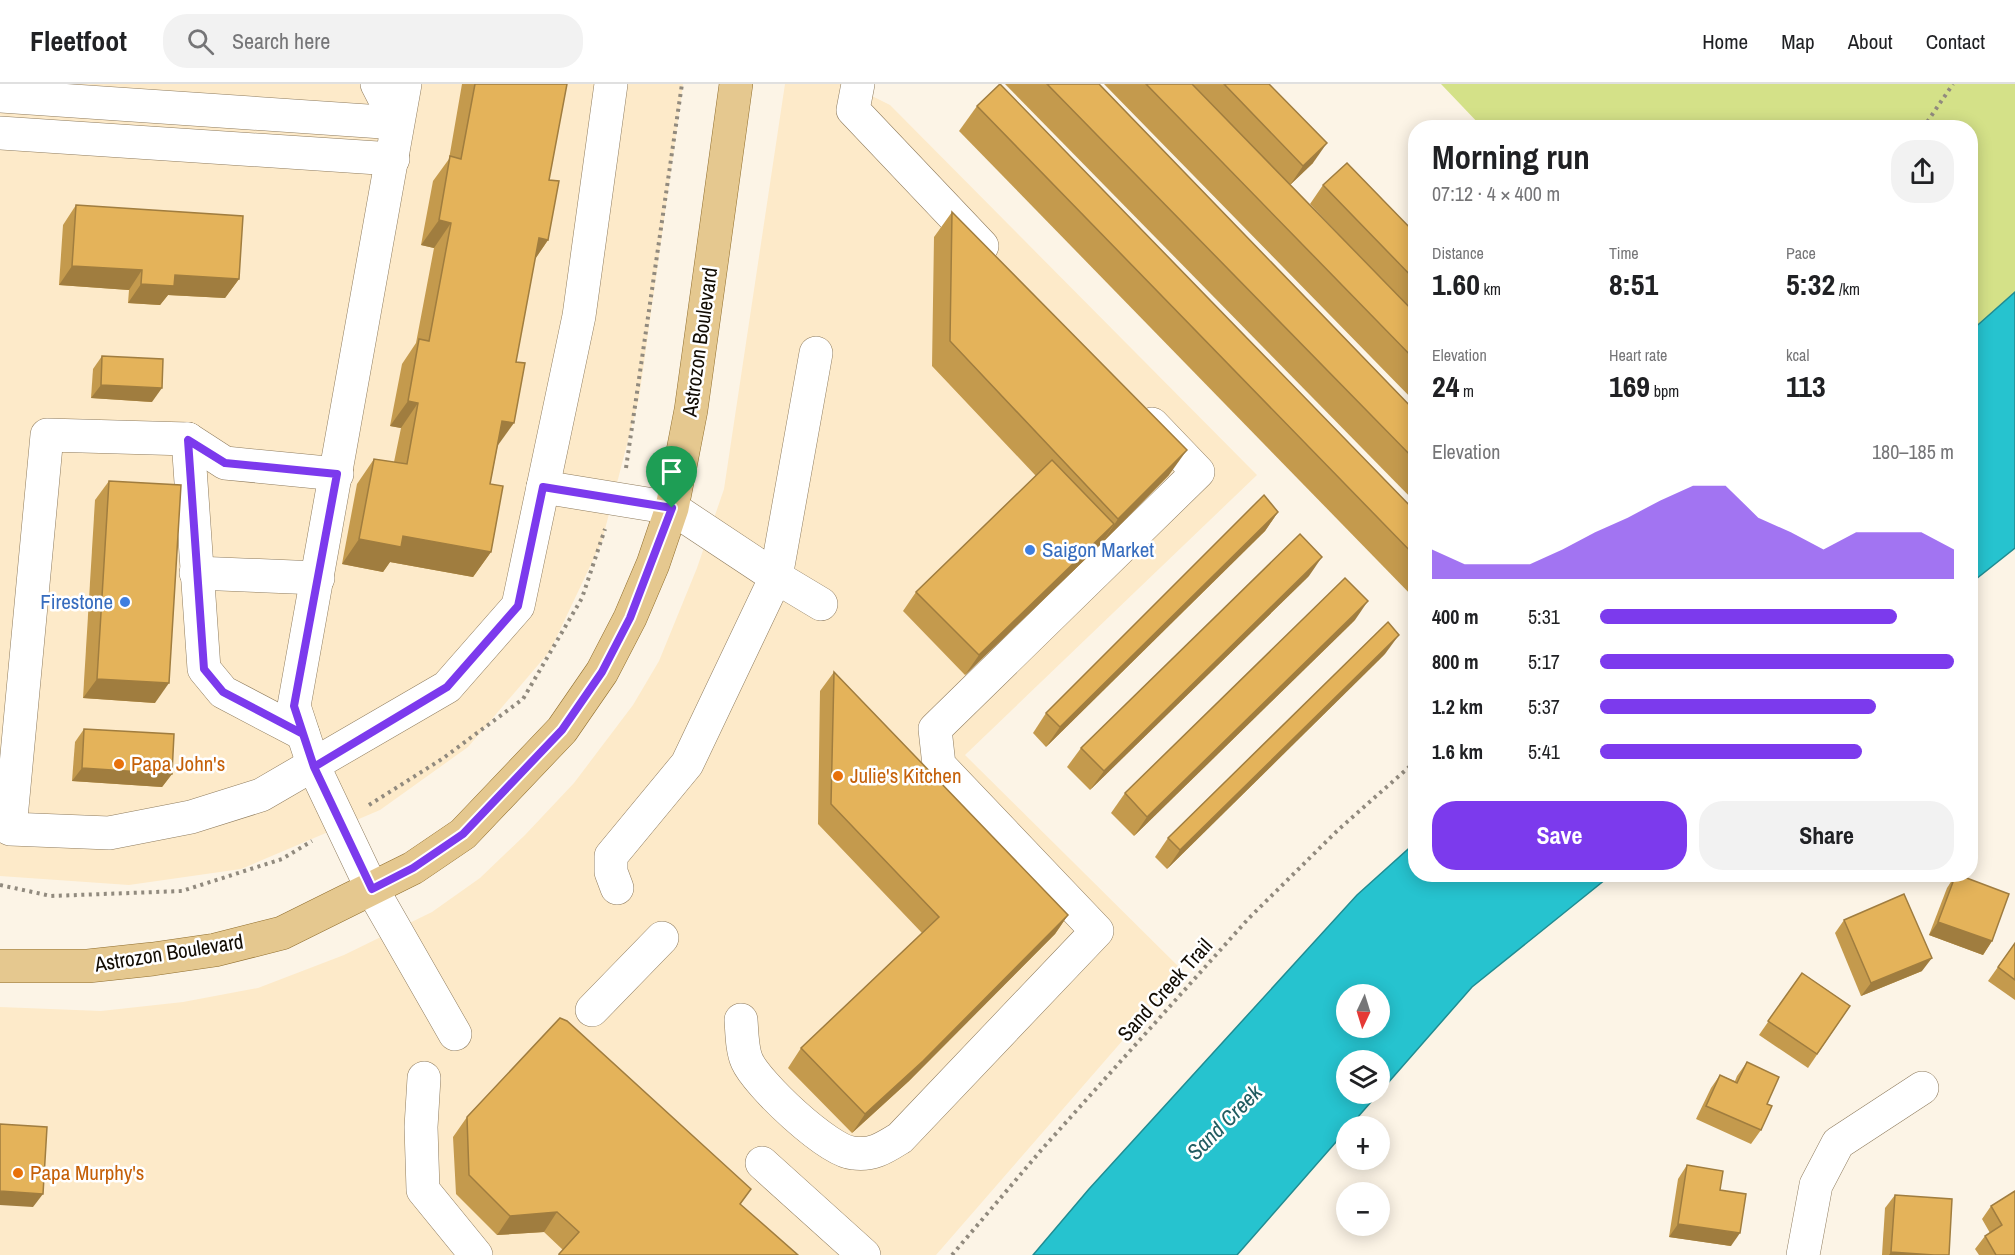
<!DOCTYPE html>
<meta charset="utf-8">
<style>
:root{--surface:#fff;--page:#f2f2f2;--text:#202124;--muted:#757577;--line:#e0e0e0;--accent:#7c3aed}
body{margin:0;font-family:"Archivo Narrow",sans-serif;background:var(--page);color:var(--text);height:100vh;display:flex;flex-direction:column;font-size:22px;white-space:nowrap}
*{box-sizing:border-box;margin:0}
p{font-size:20px;color:var(--muted)}
.icon{flex:none;width:33px;height:33px;fill:none;stroke:currentColor;stroke-width:2;stroke-linecap:round;stroke-linejoin:round}
.map{position:relative;flex:1;overflow:hidden}
.panel{position:absolute;left:1408px;top:36px;width:570px;height:762px;display:flex;flex-direction:column;background:var(--surface);border-radius:24px;box-shadow:0 3px 15px #0003}
.panel>*{flex:none}
.needle{width:39px;rotate:184deg}
.fabs{position:absolute;left:1336px;top:900px;display:grid;gap:12px}
.fabs a{display:grid;place-items:center;width:54px;height:54px;border-radius:50%;background:var(--surface);box-shadow:0 3px 15px #0003;font-size:30px}
.pin{position:absolute;display:grid;place-items:center;width:51px;height:51px;color:#fff;margin:-62px -26px;border-radius:50% 50% 50% 0;rotate:-45deg;box-shadow:0 0 6px #0007}
.pin .icon{rotate:45deg}
.round{display:grid;place-items:center;flex:none;width:63px;height:63px;border-radius:24px;background:var(--page)}
.overview{display:flex;align-items:center;justify-content:space-between;height:102px;padding:0 24px}
h1{font-size:33px;font-weight:700;line-height:45px}
.figures{display:grid;grid-template-columns:repeat(3,1fr);gap:9px;height:102px;padding:6px 24px}
.figures div{display:grid;align-content:center}
.figures b{font-size:30px;font-weight:700}
.figures small{font-size:16px;font-weight:400}
.figures p{font-size:16px}
.chart{height:168px;padding:12px 24px}
.chart p{display:flex;justify-content:space-between}
.chart svg{width:100%;height:108px;margin-top:6px;fill:var(--accent);opacity:.7}
.action{display:flex;gap:12px;margin-top:auto;padding:12px 24px}
.action a{flex:1;height:69px;border-radius:24px;background:var(--accent);color:#fff;font-size:24px;font-weight:700;line-height:69px;text-align:center}
.action a+a{background:var(--page);color:var(--text)}
ul{padding:0 24px;list-style:none;font-size:20px}
li{display:grid;grid-template-columns:96px 72px 1fr;align-items:center;height:45px}
li i{height:15px;border-radius:8px;background:var(--accent)}
header{display:flex;align-items:center;gap:36px;box-sizing:border-box;height:84px;padding:0 30px;background:var(--surface);border-bottom:2px solid var(--line)}
header strong{font-size:28px}
nav{display:flex;gap:33px;margin-inline-start:auto;font-size:21px}
.search{width:420px;height:54px;background:var(--page);display:flex;align-items:center;gap:15px;box-sizing:border-box;padding:0 21px;border-radius:24px;color:var(--muted);font-size:22px}
.map>svg:first-child{display:block}
</style>
<header>
<strong>Fleetfoot</strong>
<div class="search"><svg class="icon" aria-label="search" viewBox="0 0 24 24"><circle cx="10" cy="10" r="6"/><path d="M15 15l6 6"/></svg>Search here</div>
<nav><a>Home</a><a>Map</a><a>About</a><a>Contact</a></nav>
</header>
<div class="map">
<svg width="2015" height="1171" viewBox="0 0 2015 1171">
<rect width="100%" height="100%" fill="#fcf4e6"/>
<g fill="#fdeac9">
<path d="M0 0H683L639 314 602 457 550 567 468 663 380 726 241 785 129 801 0 792Z"/>
<path d="M785 0H848L890 21 1257 391 965 671 1183 887 936 1171H0V923L101 927 183 918 258 904 344 871 432 828 480 794 525 751 574 699 633 621 659 577 697 484 724 405Z"/>
</g>
<path fill="#d4e188" d="M1441 0H2015V208L1971 247V44L1482 43Z"/>
<g fill="#26c3cf" stroke="#208c92" stroke-width="1.5" fill-rule="evenodd">
<path d="M2015 208V464L1971 499V247Z"/>
<path d="M1416 758V790L1611 791 1472 903 1380 1008V976H1347V1010H1378L1237 1171H1033L1089 1105 1357 811ZM1347 910H1380V944H1347Z"/>
</g>
<g fill="none" stroke-linecap="round" stroke-linejoin="round">
<g stroke="#8f7c5e" stroke-width="34">
<g id="minor">
<path d="M377 0 397 39"/>
<path d="M405 0 294 622 314 683 372 805 455 950"/>
<path d="M858 0 853 26 982 162"/>
<path d="M0 12 397 39"/>
<path d="M0 49 393 75"/>
<path d="M188 355 204 585 223 608 303 650"/>
<path d="M337 390 225 379 188 355 47 351 10 745 109 749 191 733 261 711 447 603 518 522 579 232 611 0"/>
<path d="M543 403 672 424 776 493 821 520"/>
<path d="M196 489 318 494"/>
<path d="M617 804 611 788V772L687 680 776 493 816 269"/>
<path d="M592 926 662 854"/>
<path d="M741 936C742 949 742 966 747 977 757 1000 828 1067 853 1069 872 1072 884 1064 900 1054L1097 847 939 681 935 645 1198 388 1152 340"/>
<path d="M424 994 421 1043 423 1106 476 1171"/>
<path d="M762 1079 864 1171"/>
<path d="M1803 1171 1816 1101 1838 1059 1922 1004"/>
</g>
</g>
<g stroke="#906e2e" stroke-width="34">
<path id="major" d="M0 882H88L153 875 215 866 282 849 413 784 463 750 562 646 602 588 630 534 653 480 672 424 691 326 736 0"/>
</g>
<g stroke="#918a7e" stroke-width="4" stroke-dasharray="3 4.5" stroke-linecap="butt">
<path d="M1923 44 1953 0"/>
<path d="M626 384 682 0"/>
<path d="M369 721 442 675 523 615 582 514 605 445"/>
<path d="M0 801 51 812 182 807 282 775 312 757"/>
<path d="M952 1171 1043 1064 1249 834 1339 745 1416 677"/>
</g>
<use href="#minor" stroke="#fff" stroke-width="33"/>
<use href="#major" stroke="#e5c88f" stroke-width="33"/>
</g>
<g fill="#c49a4d">
<path d="M462 0H567L549 96 548 156 535 175 490 400 491 468 473 493 390 478 383 488 342 480 357 400 374 375 394 378 401 344 390 342 402 280 416 259 434 164 421 161 433 97 449 75Z"/>
<path d="M1005 0H1099L1416 328V419Z"/>
<path d="M1104 0H1269L1313 79 1290 101 1386 200 1310 120 1323 101 1416 150V319Z"/>
<path d="M977 22 1416 428V516L959 47Z"/>
<path d="M76 121 239 195 225 214 168 211 160 221 128 219 129 206 59 201 63 141Z"/>
<path d="M952 128 1169 391 1101 460 965 591 903 527 916 508 1036 392 932 282 934 153Z"/>
<path d="M102 272 152 318 91 314 93 285Z"/>
<path d="M109 397 155 619 83 614 95 416Z"/>
<path d="M1278 428 1265 447 1046 663 1033 649 1046 629Z"/>
<path d="M1309 492 1090 706 1067 683 1081 664Z"/>
<path d="M1355 536 1134 752 1111 729 1125 709Z"/>
<path d="M1385 570 1167 785 1155 773 1168 754Z"/>
<path d="M834 588 1068 831 1055 850 909 997 852 1049 788 984 801 964 922 849 818 740 820 607Z"/>
<path d="M84 645 172 690 162 703 72 697 75 658Z"/>
<path d="M1956 790 1992 857 1983 871 1929 851 1947 804Z"/>
<path d="M1844 836 1922 887 1861 912 1835 849Z"/>
<path d="M2015 859V916L1988 897Z"/>
<path d="M1802 889 1850 922 1808 984 1759 951Z"/>
<path d="M1747 978 1767 1020 1761 1046 1751 1060 1696 1035 1711 1004 1720 991 1735 997 1737 992Z"/>
<path d="M467 1033 740 1121 798 1171H558L563 1166 544 1148 497 1151 456 1110 453 1053Z"/>
<path d="M1687 1081 1731 1162 1669 1153 1678 1095Z"/>
<path d="M2015 1107V1171H1979L1975 1165 1985 1152 1990 1149 1982 1135 1991 1122Z"/>
<path d="M1895 1111 1949 1171H1882L1885 1124Z"/>
</g>
<g fill="#a07d3f">
<path d="M1327 59 1313 79 1290 101 1303 82Z"/>
<path d="M439 136 451 139 434 164 421 161Z"/>
<path d="M539 154 548 156 531 181Z"/>
<path d="M72 182 142 186 129 206 59 201Z"/>
<path d="M175 191 239 195 225 214 168 211 160 221 128 219 141 200Z"/>
<path d="M101 301 162 304 152 318 91 314Z"/>
<path d="M408 317 418 319 401 344 390 342Z"/>
<path d="M502 337 514 339 496 364Z"/>
<path d="M1187 366 1169 391 1101 460 1118 435Z"/>
<path d="M1278 428 1265 447 1046 663 1060 643Z"/>
<path d="M1114 440 1101 460 965 591 979 571Z"/>
<path d="M403 452 491 468 473 493 390 478 383 488 342 480 359 455Z"/>
<path d="M1322 473 1309 492 1090 706 1104 687Z"/>
<path d="M1368 517 1355 536 1134 752 1147 733Z"/>
<path d="M1399 551 1385 570 1167 785 1180 766Z"/>
<path d="M97 595 169 599 155 619 83 614Z"/>
<path d="M82 684 172 690 162 703 72 697Z"/>
<path d="M1068 831 1055 850 909 997 852 1049 865 1030Z"/>
<path d="M1938 838 1992 857 1983 871 1929 851Z"/>
<path d="M1932 874 1922 887 1861 912 1871 899Z"/>
<path d="M0 1107 43 1110 33 1123 0 1121Z"/>
<path d="M557 1128 544 1148 497 1151 510 1132Z"/>
<path d="M1678 1140 1740 1149 1731 1162 1669 1153Z"/>
<path d="M1891 1168 1934 1171H1889Z"/>
</g>
<g fill="#e4b35a" stroke="#a07d3f" stroke-width="1.5">
<path d="M475 0H567L549 96 559 97 548 156 539 154 516 278 525 279 514 339 502 337 490 400 503 402 491 468 403 452 401 463 359 455 374 375 407 380 418 319 408 317 419 255 429 257 451 139 439 136 450 72 461 75Z"/>
<path d="M1000 0 1416 428V473L977 22Z"/>
<path d="M1047 0H1099L1416 328V377Z"/>
<path d="M1146 0H1192L1416 230V277Z"/>
<path d="M1224 0H1269L1327 59 1303 82Z"/>
<path d="M1347 79 1416 150V197L1323 101Z"/>
<path d="M76 121 243 132 239 195 175 191 174 202 141 200 142 186 72 182Z"/>
<path d="M952 128 1187 366 1118 435 950 257Z"/>
<path d="M102 272 163 275 162 304 101 301Z"/>
<path d="M1052 376 1114 440 979 571 916 508Z"/>
<path d="M109 397 181 401 169 599 97 595Z"/>
<path d="M1264 411 1278 428 1060 643 1046 629Z"/>
<path d="M1300 450 1322 473 1104 687 1081 664Z"/>
<path d="M1345 494 1368 517 1147 733 1125 709Z"/>
<path d="M1388 538 1399 551 1180 766 1168 754Z"/>
<path d="M834 588 1068 831 923 977 865 1030 801 964 939 833 831 720Z"/>
<path d="M84 645 174 650 172 690 82 684Z"/>
<path d="M1956 790 2009 810 1992 857 1938 838Z"/>
<path d="M1904 810 1932 874 1871 899 1844 836Z"/>
<path d="M2015 859V896L1998 883Z"/>
<path d="M1802 889 1850 922 1817 970 1768 937Z"/>
<path d="M560 934 567 937 751 1105 740 1120 798 1171H559V1170L579 1148 557 1128 510 1132 469 1091 467 1033Z"/>
<path d="M1747 978 1779 993 1767 1020 1772 1022 1761 1046 1706 1022 1720 991 1737 999Z"/>
<path d="M0 1040 47 1043 43 1110 0 1107Z"/>
<path d="M1687 1081 1723 1087 1720 1106 1746 1110 1740 1149 1678 1140Z"/>
<path d="M2015 1107V1171H1996L1985 1152 2002 1141 1991 1122Z"/>
<path d="M1895 1111 1952 1115 1949 1171H1934L1891 1168Z"/>
</g>
<g fill="none" stroke-linecap="round" stroke-linejoin="round">
<g stroke="#fff" stroke-width="12">
<path id="route" d="M672 424 543 403 518 522 447 603 314 683 294 622 337 390 225 379 188 356 204 585 223 608 303 650 314 683 372 805 413 784 463 750 562 646 602 588 630 534 672 424"/>
</g>
<use href="#route" stroke="#7c3aed" stroke-width="8"/>
</g>
<g fill="#3f7fe0" stroke="#fff" stroke-width="2">
<circle cx="1030" cy="466" r="6"/>
<circle cx="125" cy="518" r="6"/>
</g>
<g fill="#e8710a" stroke="#fff" stroke-width="2">
<circle cx="119" cy="680" r="6"/>
<circle cx="838" cy="692" r="6"/>
<circle cx="18" cy="1089" r="6"/>
</g>
<g text-anchor="middle" stroke-width="5" stroke-linejoin="round" paint-order="stroke">
<g font-size="21" fill="#120c03" stroke="#fff">
<text transform="translate(700 258) rotate(-82)" y="7">Astrozon Boulevard</text>
<text transform="translate(169 869) rotate(-9)" y="7">Astrozon Boulevard</text>
<text transform="translate(1165 906) rotate(-48)" y="7">Sand Creek Trail</text>
</g>
<g font-size="21" fill="#366cbe" stroke="#fff" text-anchor="start">
<text x="1042" y="473">Saigon Market</text>
<text x="113" y="525" text-anchor="end">Firestone</text>
</g>
<g font-size="21" fill="#c56008" stroke="#fff" text-anchor="start">
<text x="131" y="687">Papa John's</text>
<text x="850" y="699">Julie's Kitchen</text>
<text x="30" y="1096">Papa Murphy's</text>
</g>
<g font-size="22" font-style="italic" fill="#215c61" stroke="#fff">
<text transform="translate(1224 1038) rotate(-45)" y="8">Sand Creek</text>
</g>
</g>
</svg>
<div class="fabs">
<a><svg class="needle" viewBox="-14 -14 28 28"><path d="M0-13l5 13h-10z" fill="#e53935"/><path d="M0 13l5-13h-10z" fill="#757577"/></svg></a>
<a><svg class="icon" aria-label="layers" viewBox="0 0 24 24"><path d="M12 4l9 5-9 5-9-5zM3 14l9 5 9-5"/></svg></a>
<a>+</a>
<a>−</a>
</div>
<div class="pin" style="left:672px;top:424px;background:#1e9e55"><svg class="icon" aria-label="arrive" viewBox="0 0 24 24"><path d="M6 21V4h12l-3 4 3 4H6"/></svg></div>
<section class="panel">
<div class="overview"><div><h1>Morning run</h1><p>07:12 · 4 × 400 m</p></div><a class="round"><svg class="icon" aria-label="share" viewBox="0 0 24 24"><path d="M12 15V3M7 8l5-5 5 5M5 13v7h14v-7"/></svg></a></div>
<div class="figures">
<div><p>Distance</p><b>1.60<small> km</small></b></div>
<div><p>Time</p><b>8:51</b></div>
<div><p>Pace</p><b>5:32<small> /km</small></b></div>
</div>
<div class="figures">
<div><p>Elevation</p><b>24<small> m</small></b></div>
<div><p>Heart rate</p><b>169<small> bpm</small></b></div>
<div><p>kcal</p><b>113</b></div>
</div>
<div class="chart"><p><span>Elevation</span>180–185 m</p>
<svg viewBox="0 0 160 44" preserveAspectRatio="none"><path d="M0 44V32L10 38L20 38L30 38L40 32L50 25L60 19L70 12L80 6L90 6L100 19L110 25L120 32L130 25L140 25L150 25L160 32V44z"/></svg>
</div>
<ul>
<li><b>400 m</b>5:31<i style="width:84%"></i></li>
<li><b>800 m</b>5:17<i style="width:100%"></i></li>
<li><b>1.2 km</b>5:37<i style="width:78%"></i></li>
<li><b>1.6 km</b>5:41<i style="width:74%"></i></li>
</ul>
<div class="action"><a>Save</a><a>Share</a></div>
</section>
</div>
